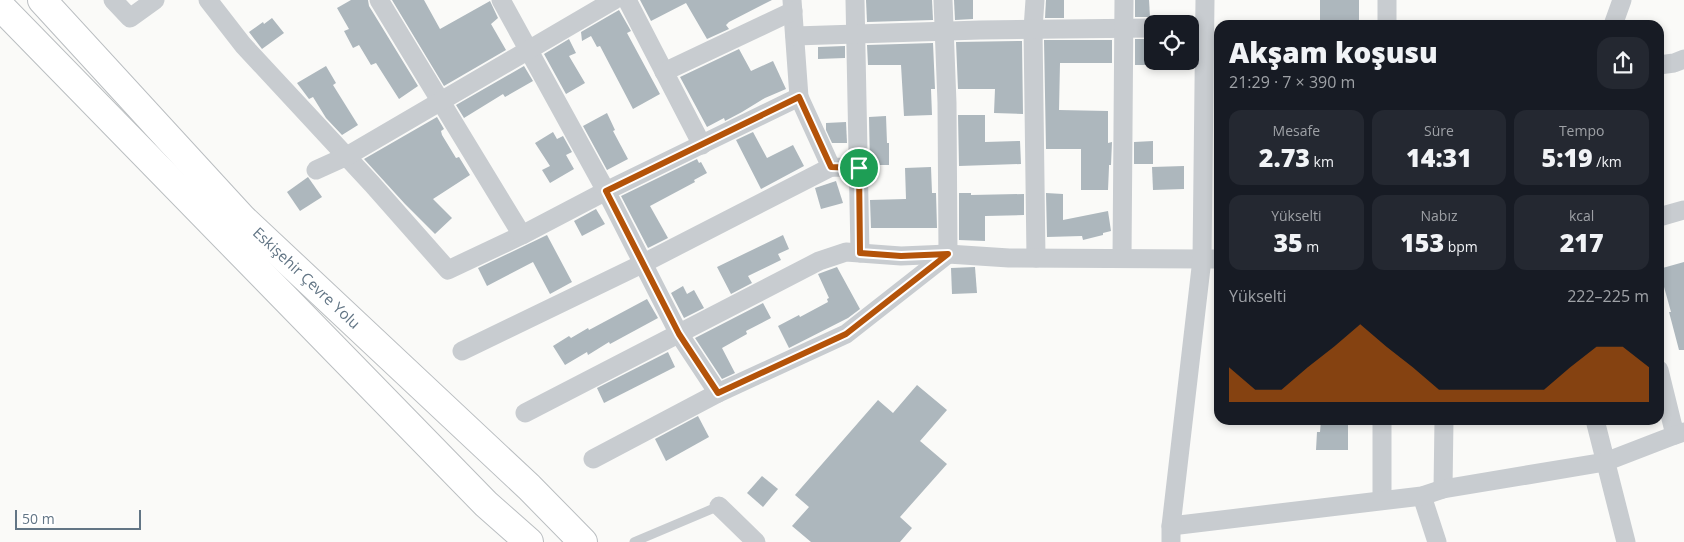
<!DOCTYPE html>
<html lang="tr">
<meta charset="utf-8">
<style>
:root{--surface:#171b24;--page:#242831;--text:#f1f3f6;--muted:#9ea1a6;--accent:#b45309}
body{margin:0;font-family:"Open Sans",sans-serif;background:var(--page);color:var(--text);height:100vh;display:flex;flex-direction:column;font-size:19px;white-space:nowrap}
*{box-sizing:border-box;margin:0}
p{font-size:16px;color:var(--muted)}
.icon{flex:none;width:28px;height:28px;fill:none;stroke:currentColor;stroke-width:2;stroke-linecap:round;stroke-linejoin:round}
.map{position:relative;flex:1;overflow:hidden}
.side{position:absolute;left:1214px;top:20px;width:450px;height:405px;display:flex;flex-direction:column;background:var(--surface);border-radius:15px;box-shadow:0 2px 8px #0003}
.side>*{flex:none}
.fabs{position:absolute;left:1144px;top:15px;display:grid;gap:10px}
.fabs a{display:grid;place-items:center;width:55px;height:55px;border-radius:10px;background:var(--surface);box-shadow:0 2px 8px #0003;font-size:25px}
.scale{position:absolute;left:15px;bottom:12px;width:126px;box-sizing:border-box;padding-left:5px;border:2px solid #627585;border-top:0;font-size:14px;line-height:18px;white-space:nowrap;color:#627585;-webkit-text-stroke:4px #fff;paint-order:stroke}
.pin{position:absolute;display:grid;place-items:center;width:42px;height:42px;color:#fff;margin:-21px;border:2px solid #fff;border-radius:50%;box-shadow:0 1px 5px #0007}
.round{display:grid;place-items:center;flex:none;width:52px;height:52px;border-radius:15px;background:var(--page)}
.headline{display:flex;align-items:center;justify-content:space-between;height:85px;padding:0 15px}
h1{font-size:28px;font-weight:800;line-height:38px}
.figures{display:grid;grid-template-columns:repeat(3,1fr);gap:8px;height:85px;padding:5px 15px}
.figures div{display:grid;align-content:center;border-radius:12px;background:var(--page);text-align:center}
.figures b{font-size:25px;font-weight:800}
.figures small{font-size:14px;font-weight:400}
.figures p{font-size:14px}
.chart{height:140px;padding:10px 15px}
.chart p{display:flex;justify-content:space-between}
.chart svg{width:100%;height:90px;margin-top:5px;fill:var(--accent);opacity:.7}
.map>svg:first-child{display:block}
</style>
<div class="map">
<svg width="1684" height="542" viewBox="0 0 1684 542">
<rect width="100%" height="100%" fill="#fafaf8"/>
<g fill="#adb7bd">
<path d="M351 0H368L369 6 418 86 399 99 376 63 371 65 359 45 353 48 344 31 349 29 337 8Z"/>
<path d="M392 0H424L440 29 490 1 498 18 491 24 506 50 444 86Z"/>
<path d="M640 0H772L729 22 726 25 729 29 707 39 686 3 651 21Z"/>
<path d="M866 0H932L933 20 867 22Z"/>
<path d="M954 0H973V19L955 20Z"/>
<path d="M1046 0H1064V18H1045Z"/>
<path d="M1135 0H1149L1150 17H1135Z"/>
<rect x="1320" y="0" width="39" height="25"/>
<path d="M619 10 631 31 627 33 660 94 633 109 600 46 597 47 591 36 582 41 581 32Z"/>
<path d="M272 18 284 33 262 49 249 32 263 22 264 24Z"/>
<path d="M569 39 576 53 569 56 585 83 566 94 544 54Z"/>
<rect x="1135" y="39" width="17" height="26"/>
<path d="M1044 40H1112V63H1060L1059 110 1108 111V143L1112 142 1111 165H1109V167L1108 190H1081V149H1046Z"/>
<path d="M1022 41 1023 114 994 113 995 89H958L956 42Z"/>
<path d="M933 43 935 89H931L932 115 904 116 901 65H868L867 45Z"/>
<path d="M845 46V58L818 59V47Z"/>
<path d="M739 49 751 71 773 61 786 89 765 98 742 112 725 121 724 118 707 127 680 77Z"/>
<path d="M326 66 336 83 333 85 358 125 342 135 326 118 313 97 309 99 297 83Z"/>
<path d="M524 66 533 81 505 97 503 94 464 118 456 105Z"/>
<path d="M607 113 615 130 613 131 628 159 607 170 583 126Z"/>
<path d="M958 115H985V142L1020 141 1021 164 959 166Z"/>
<path d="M886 116 887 143H889V165H870L869 117Z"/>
<path d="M437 117 444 129 441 131 442 135 456 158 459 157 470 175 433 199 452 218 435 234 405 204 364 159Z"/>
<path d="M846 122 847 143H832L826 130V123Z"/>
<path d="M553 132 557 139 563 136 572 152 566 155 574 169 550 183 542 170 550 166 535 143Z"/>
<path d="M753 132 767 158 793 145 804 166 761 189 736 140Z"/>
<path d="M1153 141V164H1134V142Z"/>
<path d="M697 159 699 163 701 162 707 173 694 180 695 182 650 206 668 238 648 248 621 196Z"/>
<path d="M1184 166V189L1153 190 1152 167Z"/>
<path d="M931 167 932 193H936L937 228H871L870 200 906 199 905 168Z"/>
<path d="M308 177 322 197 300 211 287 192Z"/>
<path d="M836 181 843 203 821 209 815 188Z"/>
<path d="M959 193H971V195L1024 194V215L985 216V241L959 240Z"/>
<path d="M1046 193 1063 194V220L1108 211 1111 231 1103 233V235L1083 240 1082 236 1047 237Z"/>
<path d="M596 209 605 224 582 236 574 221Z"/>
<path d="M547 235 572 282 550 294 533 262 487 286 478 268Z"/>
<path d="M783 235 789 249 778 254 781 260 748 276 752 283 731 294 717 267Z"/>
<path d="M1684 262V350H1679L1669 312H1671L1659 269Z"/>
<path d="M837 267 860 309 848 318 789 348 778 326 799 315 800 317 828 302 827 299 829 298 818 274Z"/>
<path d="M975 267 977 293 952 294 951 268Z"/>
<path d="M683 286 687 294 694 290 704 308 684 318 671 293Z"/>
<path d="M647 299 658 318 610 344 609 342 588 355 587 352 565 365 553 346 569 336 571 338 588 328 589 330Z"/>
<path d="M763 303 771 318 746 331 747 334 722 348 735 373 722 379 695 338Z"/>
<path d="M668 352 675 367 604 403 597 388Z"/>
<path d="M917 385 947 410 920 441 947 464 900 517 912 528 900 542H811L792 526 809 507 795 495 878 400 893 413Z"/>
<path d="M698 416 709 437 666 461 655 439Z"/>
<path d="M1321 420H1348V450H1316L1317 432H1320Z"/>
<path d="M762 476 778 489 763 507 747 493Z"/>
</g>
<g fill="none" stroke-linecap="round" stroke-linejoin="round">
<g stroke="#babec1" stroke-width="30">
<g id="trunk">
<path id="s1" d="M42 0 242 218 529 487 583 542"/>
<path d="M0 6 486 504 529 542"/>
</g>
</g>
<path stroke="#c8ccd0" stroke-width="9" d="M634 542 719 506"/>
<g stroke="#c8ccd0" stroke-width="19">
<path d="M113 0 130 18 155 0"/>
<path d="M208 0 243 45 372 184 448 270 522 235 606 191 799 97 792 0"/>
<path d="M379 0 522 235"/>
<path d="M501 0 606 191 679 334 718 393"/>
<path d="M627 0 702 145"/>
<path d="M855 0 860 253"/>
<path d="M1035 0 1033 29 1036 258"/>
<path d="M1387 25V0"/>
<path d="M1613 25 1622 0"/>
<path d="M795 36 980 30 1152 28"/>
<path d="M1659 65 1674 63 1684 59"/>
<path d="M664 72 793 11"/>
<path d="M799 97 831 167"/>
<path d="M316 170 347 156 614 0"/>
<path d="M1659 217 1684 210"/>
<path d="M1122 258 1124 0"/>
<path d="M462 351 644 263 831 167 859 168"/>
<path d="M1659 370 1675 435 1684 432"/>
<path d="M525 413 819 261 846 252 901 256 948 254 1009 258 1202 259 1205 0"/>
<path d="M1382 420V500"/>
<path d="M1595 420 1626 542"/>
<path d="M593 459 718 393 846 334 948 254 947 103 943 0"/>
<path d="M1443 489 1444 420"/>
<path d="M1422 496 1437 542"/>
<path d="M719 506 756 542"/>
<path d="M1171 526 1422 496 1443 489 1605 462 1675 435"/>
<path d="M1171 542V526L1202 259H1219"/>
</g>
<use href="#trunk" stroke="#fff" stroke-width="28"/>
</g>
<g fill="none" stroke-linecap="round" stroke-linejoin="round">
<g stroke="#fff" stroke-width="10">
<path id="route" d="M799 97 831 167 859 168 860 253 901 256 948 254 846 334 718 393 679 334 606 191Z"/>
</g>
<use href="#route" stroke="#b45309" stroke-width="6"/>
</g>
<g text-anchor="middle" stroke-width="5" stroke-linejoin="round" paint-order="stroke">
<g font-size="15" fill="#627585" stroke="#fff">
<text dy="5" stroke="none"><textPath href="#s1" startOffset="384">Eskişehir Çevre Yolu</textPath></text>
</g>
</g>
</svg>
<div class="fabs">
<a><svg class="icon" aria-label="locate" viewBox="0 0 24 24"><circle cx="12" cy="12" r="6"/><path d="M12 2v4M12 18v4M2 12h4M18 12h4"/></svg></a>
</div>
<div class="scale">50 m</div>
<div class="pin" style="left:859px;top:168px;background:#1e9e55"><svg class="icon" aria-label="arrive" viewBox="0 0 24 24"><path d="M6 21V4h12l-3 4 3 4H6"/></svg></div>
<section class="side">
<div class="headline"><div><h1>Akşam koşusu</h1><p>21:29 · 7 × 390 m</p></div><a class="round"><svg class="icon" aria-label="share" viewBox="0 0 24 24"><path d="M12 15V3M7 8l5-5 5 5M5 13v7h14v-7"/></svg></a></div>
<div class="figures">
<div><p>Mesafe</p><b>2.73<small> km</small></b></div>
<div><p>Süre</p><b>14:31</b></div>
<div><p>Tempo</p><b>5:19<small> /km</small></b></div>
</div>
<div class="figures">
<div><p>Yükselti</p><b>35<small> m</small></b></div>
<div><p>Nabız</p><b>153<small> bpm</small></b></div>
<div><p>kcal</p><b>217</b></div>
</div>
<div class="chart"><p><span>Yükselti</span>222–225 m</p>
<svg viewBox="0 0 160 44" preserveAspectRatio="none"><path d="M0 44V27L10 38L20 38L30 27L40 17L50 6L60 17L70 27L80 38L90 38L100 38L110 38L120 38L130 27L140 17L150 17L160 27V44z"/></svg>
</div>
</section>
</div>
